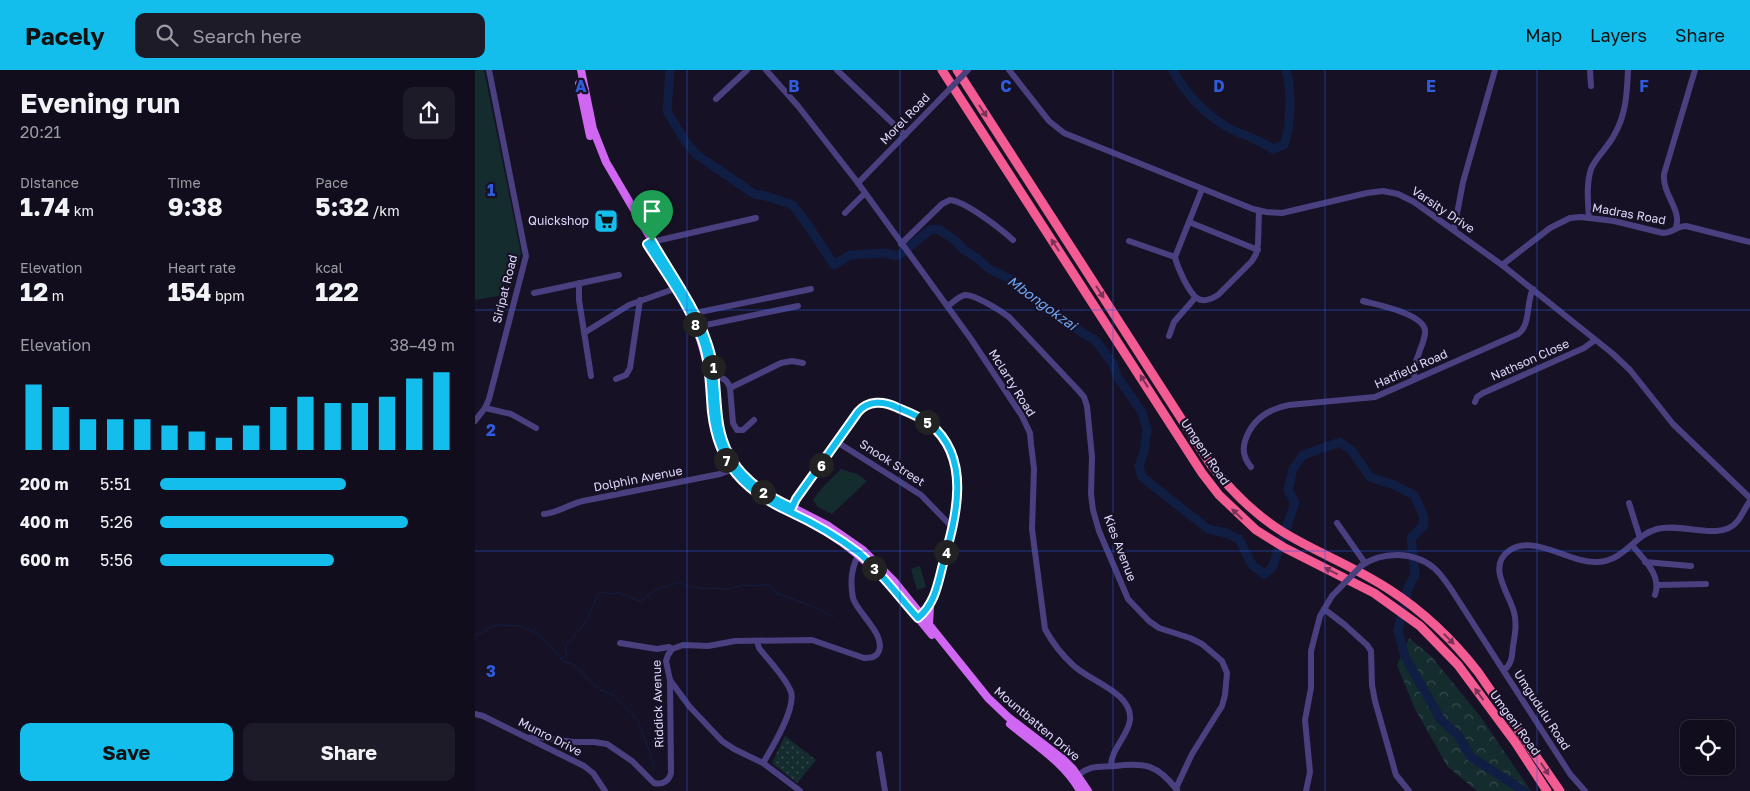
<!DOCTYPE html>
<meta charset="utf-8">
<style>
:root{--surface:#110d1c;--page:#1e1b29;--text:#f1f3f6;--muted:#9c9ca3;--line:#302d3b;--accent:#13beed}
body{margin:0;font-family:"Golos Text",sans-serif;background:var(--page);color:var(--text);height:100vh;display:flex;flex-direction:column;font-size:19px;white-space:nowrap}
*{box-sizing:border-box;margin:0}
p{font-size:16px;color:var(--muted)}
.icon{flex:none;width:28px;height:28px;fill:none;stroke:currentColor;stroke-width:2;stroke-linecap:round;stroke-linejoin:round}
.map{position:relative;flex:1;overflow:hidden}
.drawer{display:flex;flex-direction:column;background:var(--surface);width:475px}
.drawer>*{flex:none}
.fabs{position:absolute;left:1205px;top:650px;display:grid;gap:10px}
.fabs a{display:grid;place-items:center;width:55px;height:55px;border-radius:10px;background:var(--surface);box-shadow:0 1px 4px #0004,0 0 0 1px var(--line);font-size:25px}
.pin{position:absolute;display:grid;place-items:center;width:42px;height:42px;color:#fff;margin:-51px -21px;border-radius:50% 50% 50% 0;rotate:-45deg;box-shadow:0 0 5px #0007}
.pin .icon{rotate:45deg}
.km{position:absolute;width:25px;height:25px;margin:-12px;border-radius:50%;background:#222;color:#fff;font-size:14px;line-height:25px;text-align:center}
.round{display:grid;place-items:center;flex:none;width:52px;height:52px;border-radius:10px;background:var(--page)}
.overview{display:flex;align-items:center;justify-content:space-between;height:85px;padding:0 20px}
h1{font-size:28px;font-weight:700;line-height:38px}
.stats{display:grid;grid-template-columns:repeat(3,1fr);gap:8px;height:85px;padding:5px 20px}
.stats div{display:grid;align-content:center}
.stats b{font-size:25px;font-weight:700}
.stats small{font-size:14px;font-weight:400}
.stats p{font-size:14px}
.chart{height:140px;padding:10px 20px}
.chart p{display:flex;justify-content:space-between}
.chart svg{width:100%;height:90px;margin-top:5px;stroke:var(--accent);stroke-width:6}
.button{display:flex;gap:10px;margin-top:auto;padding:10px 20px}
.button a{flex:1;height:58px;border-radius:10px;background:var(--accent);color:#111;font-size:20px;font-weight:700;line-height:58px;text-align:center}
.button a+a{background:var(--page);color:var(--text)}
ul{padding:0 20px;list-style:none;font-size:16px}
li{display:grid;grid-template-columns:80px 60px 1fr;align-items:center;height:38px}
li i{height:12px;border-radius:6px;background:var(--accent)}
header{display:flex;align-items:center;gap:30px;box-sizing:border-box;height:70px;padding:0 25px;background:var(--accent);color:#111}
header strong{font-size:24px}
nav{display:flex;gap:28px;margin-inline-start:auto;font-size:18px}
.search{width:350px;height:45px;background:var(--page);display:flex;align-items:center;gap:12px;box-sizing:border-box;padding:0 18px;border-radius:10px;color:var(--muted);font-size:19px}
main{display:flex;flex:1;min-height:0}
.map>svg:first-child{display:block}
</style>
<header>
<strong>Pacely</strong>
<div class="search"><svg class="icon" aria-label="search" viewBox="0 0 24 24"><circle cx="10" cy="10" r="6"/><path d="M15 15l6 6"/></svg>Search here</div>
<nav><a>Map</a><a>Layers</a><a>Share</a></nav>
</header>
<main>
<section class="drawer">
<div class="overview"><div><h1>Evening run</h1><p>20:21</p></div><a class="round"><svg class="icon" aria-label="share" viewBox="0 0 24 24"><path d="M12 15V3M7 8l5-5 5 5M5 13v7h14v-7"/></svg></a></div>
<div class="stats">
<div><p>Distance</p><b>1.74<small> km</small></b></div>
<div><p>Time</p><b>9:38</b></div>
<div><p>Pace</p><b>5:32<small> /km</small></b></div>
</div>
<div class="stats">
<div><p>Elevation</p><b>12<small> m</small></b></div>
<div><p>Heart rate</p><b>154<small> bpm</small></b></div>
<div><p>kcal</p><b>122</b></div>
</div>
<div class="chart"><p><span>Elevation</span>38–49 m</p>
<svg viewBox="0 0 160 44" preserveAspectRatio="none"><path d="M5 44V12M15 44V23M25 44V29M35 44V29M45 44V29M55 44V32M65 44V35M75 44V38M85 44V32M95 44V23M105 44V18M115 44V21M125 44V21M135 44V18M145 44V9M155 44V6"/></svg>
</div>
<ul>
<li><b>200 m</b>5:51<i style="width:63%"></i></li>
<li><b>400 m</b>5:26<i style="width:84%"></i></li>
<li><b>600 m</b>5:56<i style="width:59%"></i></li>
</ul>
<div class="button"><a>Save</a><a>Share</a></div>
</section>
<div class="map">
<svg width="1275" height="721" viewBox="0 0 1275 721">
<defs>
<pattern id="forest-crowns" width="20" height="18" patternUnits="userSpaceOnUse" patternTransform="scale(1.25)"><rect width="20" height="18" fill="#142c2e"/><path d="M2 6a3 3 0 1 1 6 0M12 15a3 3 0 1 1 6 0" fill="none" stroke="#364a4d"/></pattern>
<pattern id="park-dots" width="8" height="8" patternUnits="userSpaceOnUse" patternTransform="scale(1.25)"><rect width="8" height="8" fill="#142c2e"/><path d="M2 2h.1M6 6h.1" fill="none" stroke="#364a4d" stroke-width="1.8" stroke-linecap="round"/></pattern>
</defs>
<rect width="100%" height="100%" fill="#171125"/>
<g fill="#142c2e">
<path d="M0 0H9L46 183 34 224 0 230Z"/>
<path d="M366 399 382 404 392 411 357 444 343 437 338 430 347 418Z"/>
<path d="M445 496 451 517 442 520 436 499Z"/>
</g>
<path fill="url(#forest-crowns)" d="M934 568 956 586 1005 646 1056 721H1002L972 696 939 637 922 595Z"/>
<path fill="url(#park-dots)" d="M310 666 341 690 322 713 297 693Z"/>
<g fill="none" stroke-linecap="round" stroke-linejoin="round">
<g stroke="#101e44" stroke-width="1">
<path d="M0 565 11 561 15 557 24 555 46 556 65 565 89 592 97 594 104 599 116 612 126 620 138 625 156 643 163 651 166 659 176 685 179 699"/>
<path d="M85 589 92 586 90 577 92 573C106 561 115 546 121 529 122 525 126 522 129 522 132 522 134 524 137 524 143 524 138 522 144 523 152 525 158 530 166 531L180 520 205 512 213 516 230 519 236 518 253 519 268 515 279 516 293 514 301 523 342 538 359 548"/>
</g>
<g stroke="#101e44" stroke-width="9">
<path d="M195 0 192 41 210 71 221 84 279 124 291 126 318 135 337 161 359 195 375 185 410 183 423 186 455 160 463 159 480 170 488 179 502 188 514 199 540 211 568 238 621 271 638 294 643 308 667 342 672 360 669 382 664 396 667 407 733 459 751 463 764 469 777 495 789 504 797 498 820 433 813 420 818 399 828 385 865 372 877 381 895 407 919 415 939 425 948 445 949 455 936 468 940 505 933 518 923 560 930 587 966 650 983 665 996 687 1049 721"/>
<path d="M698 0C709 22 730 44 752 57 768 66 783 68 798 79L809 75C816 56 817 20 811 0"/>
</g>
<g stroke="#4a4080" stroke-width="6">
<path d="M291 0 323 36 383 113 496 269 547 346 555 363 556 374 559 399 557 459 570 559C577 572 588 586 599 596 615 611 658 623 655 650 653 666 636 679 636 696"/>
<path d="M362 0 430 65"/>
<path d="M534 0 574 51 589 63 778 139 791 142 807 143 892 123 908 121 923 124 939 132 1027 195 1137 283 1155 300 1198 354 1275 428"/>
<path d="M1115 0 1116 16"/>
<path d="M241 29 272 0"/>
<path d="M383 113 468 26"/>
<path d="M727 119 700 187C702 196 706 203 709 210 718 227 724 237 743 225L777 191 781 184 783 174 784 141"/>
<path d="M370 143 390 123"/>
<path d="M1114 148C1113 132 1111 115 1116 99 1121 87 1132 78 1138 67 1151 46 1152 24 1153 0"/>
<path d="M714 152 783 180"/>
<path d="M1201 157C1207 140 1187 124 1189 104L1220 0"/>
<path d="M979 160 988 112 1020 0"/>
<path d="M654 171 700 187"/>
<path d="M172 173 281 148"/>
<path d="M426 174 467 134 475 130C490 131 526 159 538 170"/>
<path d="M1027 195 1075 158 1095 148 1106 147 1139 151 1188 163C1197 163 1202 156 1211 156L1275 172"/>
<path d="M104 213V230L116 306"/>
<path d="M59 223 144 205"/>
<path d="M888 231C902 235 947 243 950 260 951 268 946 276 944 283 941 292 937 299 940 309"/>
<path d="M473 236C477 233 484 226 490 225 499 224 526 241 534 247L603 320 609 327 612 336 617 387 616 424 618 440 624 461 653 529 674 551 684 558 715 568 727 574 747 591 752 603 750 625 747 636 717 684 702 716 701 721"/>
<path d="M220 243 336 219"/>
<path d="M226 256 323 236"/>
<path d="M109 263 154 235 196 220 203 216"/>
<path d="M694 266 699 252 720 228"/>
<path d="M239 306C248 308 252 309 255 318L258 353 262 360H268L279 350"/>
<path d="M141 309 151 305 155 298 165 230"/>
<path d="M255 318 306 293 317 291 328 293"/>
<path d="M1000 332 1002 327 1008 323 1109 278 1120 270"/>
<path d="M10 338 36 344 61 358"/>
<path d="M0 351 10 338 14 329 51 186 14 0"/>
<path d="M362 372 446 425 478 458"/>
<path d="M776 397C769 389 767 381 770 371 777 349 793 339 814 335L900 327 1043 264C1056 255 1051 232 1058 219"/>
<path d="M1154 433 1165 468"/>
<path d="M315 441 321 429 389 337C405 329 417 335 432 342 440 346 448 349 455 354 498 388 480 449 468 493 463 513 460 534 444 548"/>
<path d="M69 444C83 443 94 434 108 431L245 404 253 401 261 395"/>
<path d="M862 453 890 493"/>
<path d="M1157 475C1169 490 1187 505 1180 525"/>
<path d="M1170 492 1216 496"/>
<path d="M886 496C907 481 939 481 959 498 966 504 971 512 976 519L1095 704 1110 721"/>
<path d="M1182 515 1231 514"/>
<path d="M849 539 870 555 892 575 896 581 897 615 900 631 921 705 934 721"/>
<path d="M282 571 284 578C293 590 312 609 316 622 321 639 297 678 288 693"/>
<path d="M145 573 182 579 194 577 197 579"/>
<path d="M1029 600C1037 594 1037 586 1038 576 1040 565 1042 554 1039 542 1034 523 1011 496 1035 480 1061 464 1095 494 1123 492 1149 491 1159 465 1182 459 1204 453 1233 467 1254 458 1265 453 1268 440 1275 431"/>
<path d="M195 610 214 636 247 671 259 679 288 693 325 721"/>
<path d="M0 644 8 646 109 696 118 703 130 721"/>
<path d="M53 668 63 667 98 672H119L132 674 157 691 179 713C188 715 194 711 196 703L195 610 191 591 193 585 197 579 208 575 233 576 260 571 337 570 389 588C394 588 400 588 403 583 413 566 382 543 378 528 375 513 376 494 386 482"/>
<path d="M404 684 410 721"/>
<path d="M600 708 609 701 616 698C624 696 632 697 640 696 670 692 683 695 702 720"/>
<path d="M831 721 835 702 830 650 836 618V581L845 546 857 526"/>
</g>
<g stroke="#cf67f3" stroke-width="8">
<path d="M106 0 118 59 131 92 226 254 236 284 243 349 246 364 250 376 262 397 268 405 285 421 352 455 388 480 419 511 513 628 533 647 589 690 598 699 613 721"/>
<path d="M104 14 115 66"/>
<path d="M210 235C224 260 231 284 235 312"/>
<path d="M240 360 243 371 252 391"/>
<path d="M265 409C292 436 321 443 353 463 395 489 426 527 457 565"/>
<path d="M454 554 455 537"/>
<path d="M535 654C559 674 590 693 605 721"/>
</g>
<g stroke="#f35c93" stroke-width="9">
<path d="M467 0 727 403 744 425 781 460 810 478 899 523 945 556 983 595 1040 672 1072 721"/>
<path d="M482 0 736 395C757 422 779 444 808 462 842 483 881 497 915 520 949 542 978 570 1003 602L1085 721"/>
</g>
<g stroke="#4a4080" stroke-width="6">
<path d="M468 26 493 0"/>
<path d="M857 526 886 496"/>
</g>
</g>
<defs><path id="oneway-solid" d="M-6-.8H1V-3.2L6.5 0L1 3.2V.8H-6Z" transform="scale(1.25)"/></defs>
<g fill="#7a3356">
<use href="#oneway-solid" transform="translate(508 41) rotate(57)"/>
<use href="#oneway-solid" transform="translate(580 175) rotate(-123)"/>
<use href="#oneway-solid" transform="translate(625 222) rotate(57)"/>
<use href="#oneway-solid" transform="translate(669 311) rotate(-122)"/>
<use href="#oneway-solid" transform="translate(762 444) rotate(-136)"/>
<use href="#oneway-solid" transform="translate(856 501) rotate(-153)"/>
<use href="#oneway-solid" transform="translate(974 569) rotate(45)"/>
<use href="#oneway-solid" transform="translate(1004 624) rotate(-126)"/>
<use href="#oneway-solid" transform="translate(1070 699) rotate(56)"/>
</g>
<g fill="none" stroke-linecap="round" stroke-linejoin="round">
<g stroke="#fff" stroke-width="10">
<path id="route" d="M177 171C196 204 220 236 232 272 241 296 240 322 243 347 248 394 277 419 317 437L315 442C339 453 363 467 384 483 406 502 424 527 443 548 461 533 463 512 469 490 481 447 497 388 455 354 446 347 433 342 421 337 409 331 393 330 383 342L321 429 315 442C269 421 243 394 237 342 235 318 235 293 227 270 215 236 191 204 172 174L177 171"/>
</g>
<use href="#route" stroke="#13beed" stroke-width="6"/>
</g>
<path fill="none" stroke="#305cdc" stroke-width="1" stroke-opacity="0.55" d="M212 0V721M425 0V721M638 0V721M850 0V721M1062 0V721M0 240H1275M0 481H1275"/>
<defs>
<g id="supermarket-square" transform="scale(1.25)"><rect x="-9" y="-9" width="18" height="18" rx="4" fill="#13beed" stroke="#171125"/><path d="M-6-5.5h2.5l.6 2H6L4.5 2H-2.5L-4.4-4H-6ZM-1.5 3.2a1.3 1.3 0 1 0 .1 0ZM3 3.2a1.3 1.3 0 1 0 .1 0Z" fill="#111"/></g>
</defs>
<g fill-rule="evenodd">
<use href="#supermarket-square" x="131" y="151"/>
</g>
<g text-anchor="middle" stroke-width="4.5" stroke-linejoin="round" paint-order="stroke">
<g font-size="12" fill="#e0d8fc" stroke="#171125">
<text transform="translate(430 49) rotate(-46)" y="4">Morel Road</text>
<text transform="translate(968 140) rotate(34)" y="4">Varsity Drive</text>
<text transform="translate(1154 144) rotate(10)" y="4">Madras Road</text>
<text transform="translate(30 219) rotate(-76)" y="4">Siripat Road</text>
<text transform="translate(1055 290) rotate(-24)" y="4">Nathson Close</text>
<text transform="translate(936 299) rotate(-24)" y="4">Hatfield Road</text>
<text transform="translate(537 313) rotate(58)" y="4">Mclarty Road</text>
<text transform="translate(730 382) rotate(56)" y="4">Umgeni Road</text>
<text transform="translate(417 393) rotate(33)" y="4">Snook Street</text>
<text transform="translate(163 409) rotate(-11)" y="4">Dolphin Avenue</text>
<text transform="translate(645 478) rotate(69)" y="4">Kies Avenue</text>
<text transform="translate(183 634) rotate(-92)" y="4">Riddick Avenue</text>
<text transform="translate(1067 640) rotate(57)" y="4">Umgudulu Road</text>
<text transform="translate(1040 653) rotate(54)" y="4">Umgeni Road</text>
<text transform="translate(562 654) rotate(40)" y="4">Mountbatten Drive</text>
<text transform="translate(75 667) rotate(27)" y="4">Munro Drive</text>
</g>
<g font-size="12" fill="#e0d8fc" stroke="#171125" text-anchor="end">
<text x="114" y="155">Quickshop</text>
</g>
<g font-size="14" font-style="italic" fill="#6ea6f4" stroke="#171125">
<text transform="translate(567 233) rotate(36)" y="5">Mbongokzai</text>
</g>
</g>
<g font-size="16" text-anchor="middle" font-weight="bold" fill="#305cdc" stroke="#171125" stroke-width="4.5" stroke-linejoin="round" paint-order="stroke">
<text x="106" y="22">A</text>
<text x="319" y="22">B</text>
<text x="531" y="22">C</text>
<text x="744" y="22">D</text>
<text x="956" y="22">E</text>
<text x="1169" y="22">F</text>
<text x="16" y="126">1</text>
<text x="16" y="366">2</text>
<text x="16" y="607">3</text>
</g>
</svg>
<div class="fabs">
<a><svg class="icon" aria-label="locate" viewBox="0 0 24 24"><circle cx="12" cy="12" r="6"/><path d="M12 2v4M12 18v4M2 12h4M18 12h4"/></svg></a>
</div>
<div class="pin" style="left:177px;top:171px;background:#1e9e55"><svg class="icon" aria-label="arrive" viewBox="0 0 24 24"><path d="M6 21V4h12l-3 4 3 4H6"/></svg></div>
<b class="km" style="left:238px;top:297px">1</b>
<b class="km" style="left:288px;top:422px">2</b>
<b class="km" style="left:399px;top:498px">3</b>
<b class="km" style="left:471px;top:482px">4</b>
<b class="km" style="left:452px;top:352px">5</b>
<b class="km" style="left:346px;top:395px">6</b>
<b class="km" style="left:251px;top:390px">7</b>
<b class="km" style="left:220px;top:254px">8</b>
</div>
</main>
